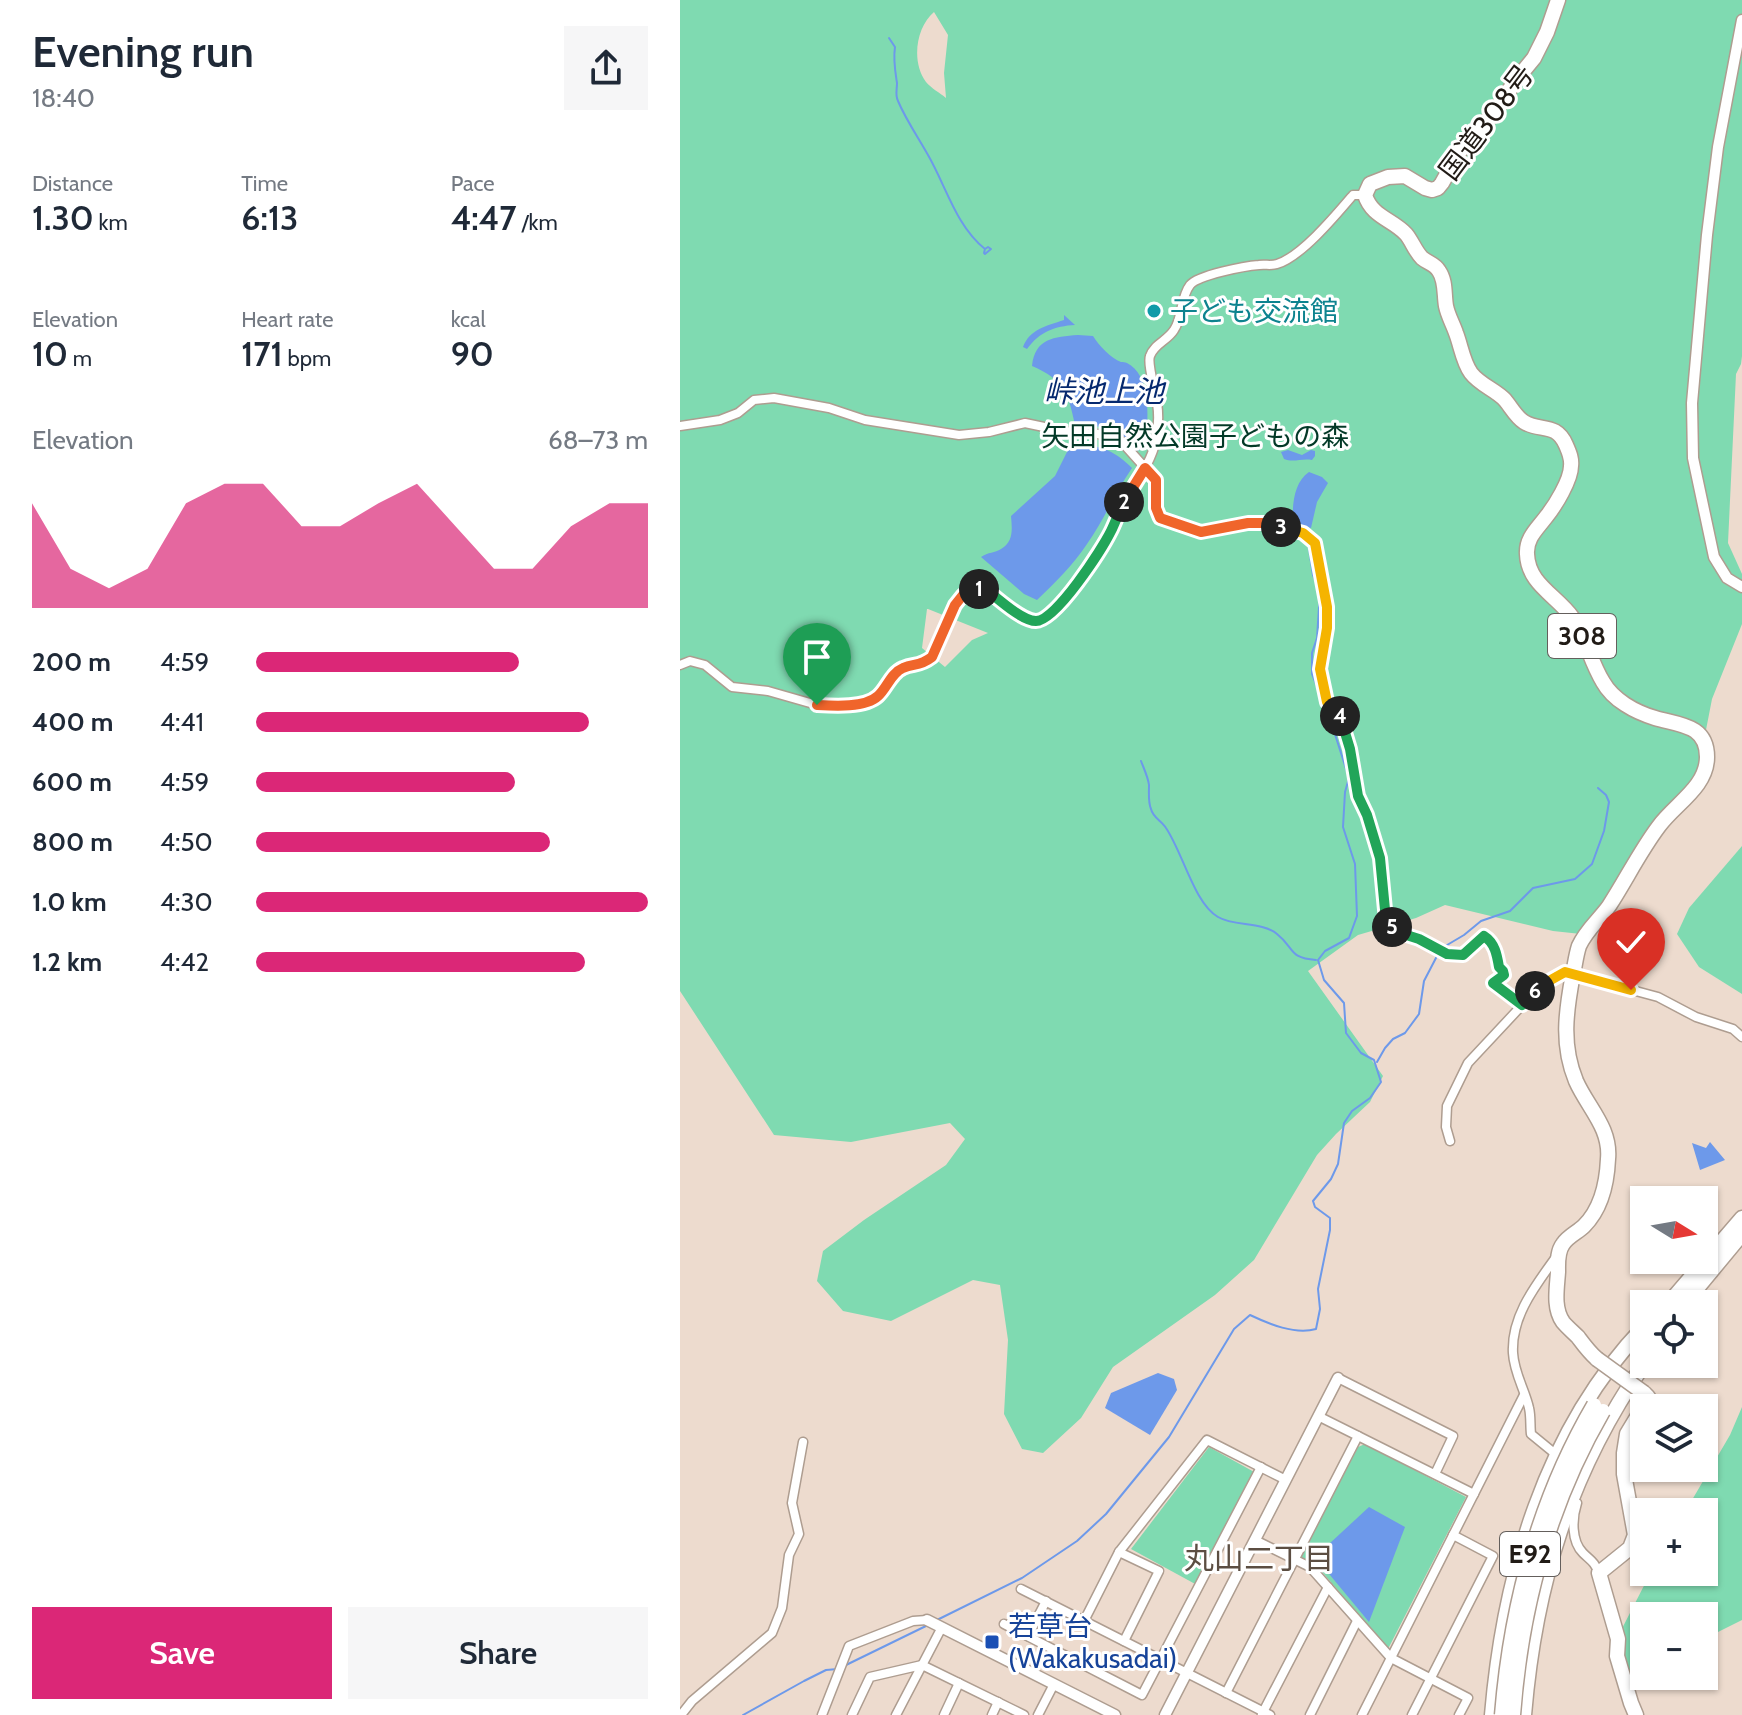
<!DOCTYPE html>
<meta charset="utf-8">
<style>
:root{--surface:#fff;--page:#f6f6f7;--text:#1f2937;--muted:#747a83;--accent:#db2777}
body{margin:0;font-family:Cabin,"Noto Sans JP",sans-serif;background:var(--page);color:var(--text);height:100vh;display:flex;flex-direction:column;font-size:30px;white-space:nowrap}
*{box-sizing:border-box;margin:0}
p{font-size:26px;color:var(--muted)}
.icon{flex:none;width:44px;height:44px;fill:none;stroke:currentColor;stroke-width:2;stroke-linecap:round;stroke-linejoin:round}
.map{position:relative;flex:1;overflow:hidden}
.details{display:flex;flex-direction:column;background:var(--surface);width:680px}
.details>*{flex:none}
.needle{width:52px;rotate:101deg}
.controls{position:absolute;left:950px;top:1186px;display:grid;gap:16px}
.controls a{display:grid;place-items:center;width:88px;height:88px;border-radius:0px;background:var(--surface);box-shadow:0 2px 6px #0004;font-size:40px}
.pin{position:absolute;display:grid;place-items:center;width:68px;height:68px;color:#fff;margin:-82px -34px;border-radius:50% 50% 50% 0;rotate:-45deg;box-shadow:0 0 8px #0007}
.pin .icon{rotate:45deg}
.km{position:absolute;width:40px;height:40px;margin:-20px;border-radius:50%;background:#222;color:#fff;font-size:22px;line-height:40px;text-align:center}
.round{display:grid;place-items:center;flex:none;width:84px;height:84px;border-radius:0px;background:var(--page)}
.headline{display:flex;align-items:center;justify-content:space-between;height:136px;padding:0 32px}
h1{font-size:44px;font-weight:600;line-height:60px}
.figures{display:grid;grid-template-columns:repeat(3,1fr);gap:12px;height:136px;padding:8px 32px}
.figures div{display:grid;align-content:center}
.figures b{font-size:34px;font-weight:600}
.figures small{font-size:22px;font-weight:400}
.figures p{font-size:22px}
.chart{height:224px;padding:16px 32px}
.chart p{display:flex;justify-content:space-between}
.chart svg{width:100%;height:144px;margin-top:8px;fill:var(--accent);opacity:.7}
.action{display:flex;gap:16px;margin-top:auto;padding:16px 32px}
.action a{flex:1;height:92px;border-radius:0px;background:var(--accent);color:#fff;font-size:32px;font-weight:600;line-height:92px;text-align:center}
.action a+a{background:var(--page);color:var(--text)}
ul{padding:0 32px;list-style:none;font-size:26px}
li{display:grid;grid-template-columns:128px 96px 1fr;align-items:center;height:60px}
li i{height:20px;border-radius:10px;background:var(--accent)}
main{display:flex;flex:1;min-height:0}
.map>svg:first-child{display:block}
</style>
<main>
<section class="details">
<div class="headline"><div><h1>Evening run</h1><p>18:40</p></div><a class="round"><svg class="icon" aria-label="share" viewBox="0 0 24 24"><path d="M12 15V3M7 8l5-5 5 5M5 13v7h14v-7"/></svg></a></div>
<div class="figures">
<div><p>Distance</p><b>1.30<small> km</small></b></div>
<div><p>Time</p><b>6:13</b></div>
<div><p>Pace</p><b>4:47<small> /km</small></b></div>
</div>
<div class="figures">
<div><p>Elevation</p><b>10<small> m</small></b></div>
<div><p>Heart rate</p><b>171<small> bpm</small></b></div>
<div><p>kcal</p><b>90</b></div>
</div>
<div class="chart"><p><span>Elevation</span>68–73 m</p>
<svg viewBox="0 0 160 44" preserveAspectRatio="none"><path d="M0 44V12L10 32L20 38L30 32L40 12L50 6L60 6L70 19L80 19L90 12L100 6L110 19L120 32L130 32L140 19L150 12L160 12V44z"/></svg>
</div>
<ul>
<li><b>200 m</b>4:59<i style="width:67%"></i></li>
<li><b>400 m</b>4:41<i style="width:85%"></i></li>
<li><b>600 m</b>4:59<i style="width:66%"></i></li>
<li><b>800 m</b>4:50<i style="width:75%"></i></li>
<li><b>1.0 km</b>4:30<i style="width:100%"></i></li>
<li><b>1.2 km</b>4:42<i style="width:84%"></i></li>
</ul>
<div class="action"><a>Save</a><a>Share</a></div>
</section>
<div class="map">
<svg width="1062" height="1715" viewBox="0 0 1062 1715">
<rect width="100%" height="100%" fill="#eddbce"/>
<g fill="#7fdab1" fill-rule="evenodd">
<path d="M0 0H1062V356L1061 364 1056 374 1048 543 1062 574V624L1032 699 1018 771 961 863 901 934 873 931 765 905 736 918 678 935 628 971 703 1076 690 1102 656 1134 637 1155 574 1260 535 1295 433 1367 401 1418 363 1453 342 1449 324 1414 328 1340 320 1285 293 1280 211 1321 163 1311 137 1281 143 1251 184 1220 266 1165 285 1139 270 1123 171 1142 94 1135 0 991ZM254 12 268 35 264 73 266 98C260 93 251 88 246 82 231 62 236 27 254 12ZM247 609H248L308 633 292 640 265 667 242 648Z"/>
<path d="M1062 846V994L1019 967 997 934 1009 908Z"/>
<path d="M1062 1407V1620L1024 1639V1616H964V1676H967L946 1698 933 1669 932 1648 971 1572H1024V1512H1005L1050 1435Z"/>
<path d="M685 1444 786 1497 708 1649 643 1573 621 1557 678 1447Z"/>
<path d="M529 1447 576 1473 517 1585 451 1549Z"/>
</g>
<g fill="#6d99ea">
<path d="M384 315 395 325C375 326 359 332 347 349L343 347C350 329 366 326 384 320Z"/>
<path d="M398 335 413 336C419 346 431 358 441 362 443 362 445 362 447 363 470 375 468 411 467 433L463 436V449L456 451 438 431 415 426 395 425C388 392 384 380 352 366 355 338 374 337 398 335Z"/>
<path d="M400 444C423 446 436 452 452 468 435 493 424 520 407 544 393 565 375 583 357 600L344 594 301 557C308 552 315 553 321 549 334 542 332 528 331 516L375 476 389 448Z"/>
<path d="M608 450 622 455 631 450 635 451V456L632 460C621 458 614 463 604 459L601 452Z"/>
<path d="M629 472 642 477 648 483 637 502 631 528 613 522C612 505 614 482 629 472Z"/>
<path d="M1030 1142 1045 1160 1020 1170 1012 1143 1026 1148Z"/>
<path d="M478 1373 494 1379 497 1390 470 1435 425 1408 431 1393Z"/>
<path d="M689 1507 725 1527 689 1622 635 1557Z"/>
</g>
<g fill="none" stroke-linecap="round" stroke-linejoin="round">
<g stroke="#6d99ea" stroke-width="2">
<path d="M209 38 215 47C213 60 215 70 217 83 217 90 215 95 218 101 226 120 238 137 248 155 266 186 276 226 305 249L308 247 311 249 305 254 304 253 305 249"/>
<path d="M461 761C464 769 468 777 469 785 469 793 468 802 471 809 473 818 482 821 486 828 503 853 514 903 538 917 555 927 581 921 597 934 615 948 608 958 636 960"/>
<path d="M762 948 784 935 801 921 830 911 853 888 895 879 912 864 924 831 929 802 926 795 918 788"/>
<path d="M697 1062 705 1048 713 1039 725 1033 739 1014 744 981 757 956"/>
<path d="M257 1620 342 1578 397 1541 426 1514 489 1437 554 1329 570 1315C589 1324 615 1335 636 1329L640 1309 638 1289 650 1230V1218L635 1207 633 1201 651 1179 658 1164 664 1123 672 1111 690 1098 701 1082 694 1060 681 1053 666 1033 664 1003 644 980 638 960 645 951 669 938 677 916 675 864 663 827 665 792 669 778 653 728 632 674V653L637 638 640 592 633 575 628 542"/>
<path d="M164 1666 248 1625"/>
<path d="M63 1715 124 1681 146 1670 158 1669"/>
</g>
<g stroke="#ae9d90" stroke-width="11">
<g id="minor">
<path d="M0 426 40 420 58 413 74 400 94 398 149 408 185 420 279 435 309 432 345 423 383 431 418 434 441 441 476 480V508L480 518 521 532 568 523H587L623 533 635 543 647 607V628L640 669 647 702 662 718 678 796 687 815 700 858 706 920 717 932 739 939 767 954 783 955 804 936C815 943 817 955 819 967L823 971 824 975 813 983 842 1005"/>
<path d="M0 665 10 661 25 665 52 687 88 691 137 705 161 707 181 703 197 698 210 680 221 668 244 663 252 657 267 620 283 595 303 587C316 597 343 623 359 620 379 617 421 550 431 532 436 523 438 513 443 504 455 483 471 464 476 440 478 429 479 415 477 403 476 393 467 364 470 356 474 344 487 341 494 330 503 317 500 298 510 285 518 275 565 266 579 265 585 264 591 266 597 264 621 257 656 215 673 195H685"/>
<path d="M770 1141 766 1127 767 1106 788 1063 860 986 885 972 978 997 1016 1017 1053 1029 1062 1037"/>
<path d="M658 1378 773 1436 755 1474"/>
<path d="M638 1416 794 1494"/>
<path d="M873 1452 851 1434C850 1426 851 1416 849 1408 845 1390 834 1373 833 1353 831 1316 856 1285 876 1257"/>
<path d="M897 1503C892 1518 891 1541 903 1553 911 1561 914 1561 919 1573"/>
<path d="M575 1540 630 1567 711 1658 788 1698 779 1715"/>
<path d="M439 1552 479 1571 444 1641"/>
<path d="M341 1589 590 1715"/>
<path d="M404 1621 439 1552 527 1440 606 1480"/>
<path d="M324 1624 462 1695 581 1467"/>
<path d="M348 1636 366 1601"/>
<path d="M546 1693 678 1436"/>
<path d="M582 1714 648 1587"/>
<path d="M1 1715 12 1701 92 1633 102 1608 109 1555 119 1534 112 1503 123 1442"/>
<path d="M142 1715 169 1646 233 1621 247 1620"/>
<path d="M172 1715 190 1677 242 1665 344 1715"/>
<path d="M216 1715 262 1627"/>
<path d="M264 1715 279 1683"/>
<path d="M312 1715 318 1702"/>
<path d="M358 1715 374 1684"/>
<path d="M630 1715 677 1621"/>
<path d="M682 1715 844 1395"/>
<path d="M732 1715 813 1556 773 1535"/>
</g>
</g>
<g stroke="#ae9d90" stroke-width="13">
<g id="tertiary">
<path d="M1062 20 1038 147 1027 235 1012 403 1013 458 1034 557 1047 578 1062 587"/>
<path d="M247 1620 435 1715"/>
<path d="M485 1715 658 1378"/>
</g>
</g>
<g stroke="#ae9d90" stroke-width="17">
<g id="trunk">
<path d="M878 0 867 32 854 58 836 80 814 113 780 151 762 183 758 188 752 190 745 188 725 176 708 177 690 184 685 195C692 217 712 219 726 234 732 241 735 251 742 258 748 263 755 264 759 271 766 281 764 295 766 306 768 316 773 324 776 333 781 346 783 362 791 373 800 385 816 390 825 400 831 407 836 417 844 422 860 432 876 422 886 445 889 452 892 458 891 466 891 480 875 506 866 517 857 529 846 538 847 554 848 584 876 595 892 617 906 637 910 661 923 682 933 700 955 712 975 718 998 725 1027 724 1027 757 1027 787 995 804 979 826 960 851 946 880 929 906 919 920 906 930 899 946 896 955 895 965 893 974 886 1011 881 1045 896 1081 908 1108 931 1128 928 1159 927 1182 921 1209 904 1226 898 1232 888 1236 883 1244 877 1252 878 1263 878 1272 877 1288 873 1308 883 1322 887 1327 893 1332 898 1337 904 1345 909 1352 917 1359"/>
<path d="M956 1715 951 1703 937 1656 938 1639 919 1573 950 1548 955 1535 944 1474V1453L947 1434 967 1401 968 1397 964 1393"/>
</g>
</g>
<g stroke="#ae9d90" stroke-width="17">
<g id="motorway">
<path d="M988 1304 1062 1218"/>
<path d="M1004 1304 1062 1234"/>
<path d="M812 1715C824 1575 865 1430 964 1327"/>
<path d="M844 1715C855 1584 889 1473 964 1364"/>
</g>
</g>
<use href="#minor" stroke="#fff" stroke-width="8"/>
<use href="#tertiary" stroke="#fff" stroke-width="10"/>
<use href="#trunk" stroke="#fff" stroke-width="14"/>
<use href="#motorway" stroke="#fff" stroke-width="14"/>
<g stroke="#ae9d90" stroke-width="17" stroke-linecap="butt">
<path id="trunk-bridge" d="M917 1359 964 1393"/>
</g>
<g stroke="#ae9d90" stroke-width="17" stroke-linecap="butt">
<g id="motorway-bridge">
<path d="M822 1715C831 1605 858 1501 914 1405"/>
<path d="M833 1715C841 1608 869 1504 923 1411"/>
</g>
</g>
<use href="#trunk-bridge" stroke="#fff" stroke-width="14"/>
<use href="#motorway-bridge" stroke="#fff" stroke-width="14"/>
</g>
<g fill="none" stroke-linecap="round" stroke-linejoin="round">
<g stroke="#fff" stroke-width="16">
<path id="split-1" d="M137 705C154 706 185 708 198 696 207 688 211 673 223 668 234 663 239 667 252 657L275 605 283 595 299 589"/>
</g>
<g stroke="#fff" stroke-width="16">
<path id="split-2" d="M299 589 303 587C315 596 341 621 356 621 376 621 422 549 431 531 436 521 439 511 444 502"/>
</g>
<g stroke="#fff" stroke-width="16">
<path id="split-3" d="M444 502 465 468 476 480V508L480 518 521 532 568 523H587L601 527"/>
</g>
<g stroke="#fff" stroke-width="16">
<path id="split-4" d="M601 527 623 533 635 543 647 607V628L640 669 647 702 660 716"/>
</g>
<g stroke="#fff" stroke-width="16">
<path id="split-5" d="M660 716 670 749 678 796 687 815 700 858 706 920 712 927"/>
</g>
<g stroke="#fff" stroke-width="16">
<path id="split-6" d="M712 927 717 932 739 939 767 954 783 955 804 936C815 943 817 955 819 967L823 971 824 975 813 983 842 1005 855 991"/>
</g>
<g stroke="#fff" stroke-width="16">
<path id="split-7" d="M855 991 860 986 885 972 951 990"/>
</g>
<use href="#split-1" stroke="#f0652b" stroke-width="10"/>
<use href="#split-2" stroke="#22a559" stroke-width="10"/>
<use href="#split-3" stroke="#f0652b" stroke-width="10"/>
<use href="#split-4" stroke="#f5b400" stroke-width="10"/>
<use href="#split-5" stroke="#22a559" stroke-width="10"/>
<use href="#split-6" stroke="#22a559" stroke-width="10"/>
<use href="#split-7" stroke="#f5b400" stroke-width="10"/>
</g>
<circle fill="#0f9aa8" stroke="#fff" stroke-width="3" cx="474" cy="311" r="8"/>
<rect fill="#1a4fb4" stroke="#fff" stroke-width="3" x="304" y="1634" width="16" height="16" rx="4"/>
<g text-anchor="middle" stroke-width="6" stroke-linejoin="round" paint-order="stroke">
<g fill="#fff" stroke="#645f5c" stroke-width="2">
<rect x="868" y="614" width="68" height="44" rx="6"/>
<rect x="820" y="1532" width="60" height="44" rx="6"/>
</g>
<g font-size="26" font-weight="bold" fill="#211b16">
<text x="902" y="645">308</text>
<text x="850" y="1563">E92</text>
</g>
<g font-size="28" fill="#211b16" stroke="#fff">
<text transform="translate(806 122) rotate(-53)" y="10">国道308号</text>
</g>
<g font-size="28" fill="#0d838f" stroke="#fff" text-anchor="start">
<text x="490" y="321">子ども交流館</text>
</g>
<g font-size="28" fill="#033927" stroke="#fff">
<text x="515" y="446">矢田自然公園子どもの森</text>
</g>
<g font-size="28" fill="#164399" stroke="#fff" text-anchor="start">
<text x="328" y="1636">若草台<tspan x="328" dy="32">(Wakakusadai)</tspan></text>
</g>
<g font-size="30" font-style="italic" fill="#05296f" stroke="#fff">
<text x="424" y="402">峠池上池</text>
</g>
<g font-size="30" fill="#5c4e42" stroke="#fff">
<text x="579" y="1569">丸山二丁目</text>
</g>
</g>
</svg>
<div class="controls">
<a><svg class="needle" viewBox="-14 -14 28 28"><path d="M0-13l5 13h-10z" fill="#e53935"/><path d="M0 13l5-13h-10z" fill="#747a83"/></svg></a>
<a><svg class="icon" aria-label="locate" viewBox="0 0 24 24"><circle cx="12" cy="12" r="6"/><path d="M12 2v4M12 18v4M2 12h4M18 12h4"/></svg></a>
<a><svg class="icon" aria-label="layers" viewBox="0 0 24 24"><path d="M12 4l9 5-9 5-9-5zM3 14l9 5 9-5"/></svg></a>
<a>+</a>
<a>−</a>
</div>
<div class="pin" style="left:137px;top:705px;background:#1e9e55"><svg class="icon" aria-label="arrive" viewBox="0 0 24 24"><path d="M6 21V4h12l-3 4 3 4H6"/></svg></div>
<div class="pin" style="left:951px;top:990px;background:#d93025"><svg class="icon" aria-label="check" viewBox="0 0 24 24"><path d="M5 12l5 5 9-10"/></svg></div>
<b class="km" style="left:299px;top:589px">1</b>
<b class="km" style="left:444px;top:502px">2</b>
<b class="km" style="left:601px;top:527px">3</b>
<b class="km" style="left:660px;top:716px">4</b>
<b class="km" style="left:712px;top:927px">5</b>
<b class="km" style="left:855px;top:991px">6</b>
</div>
</main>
